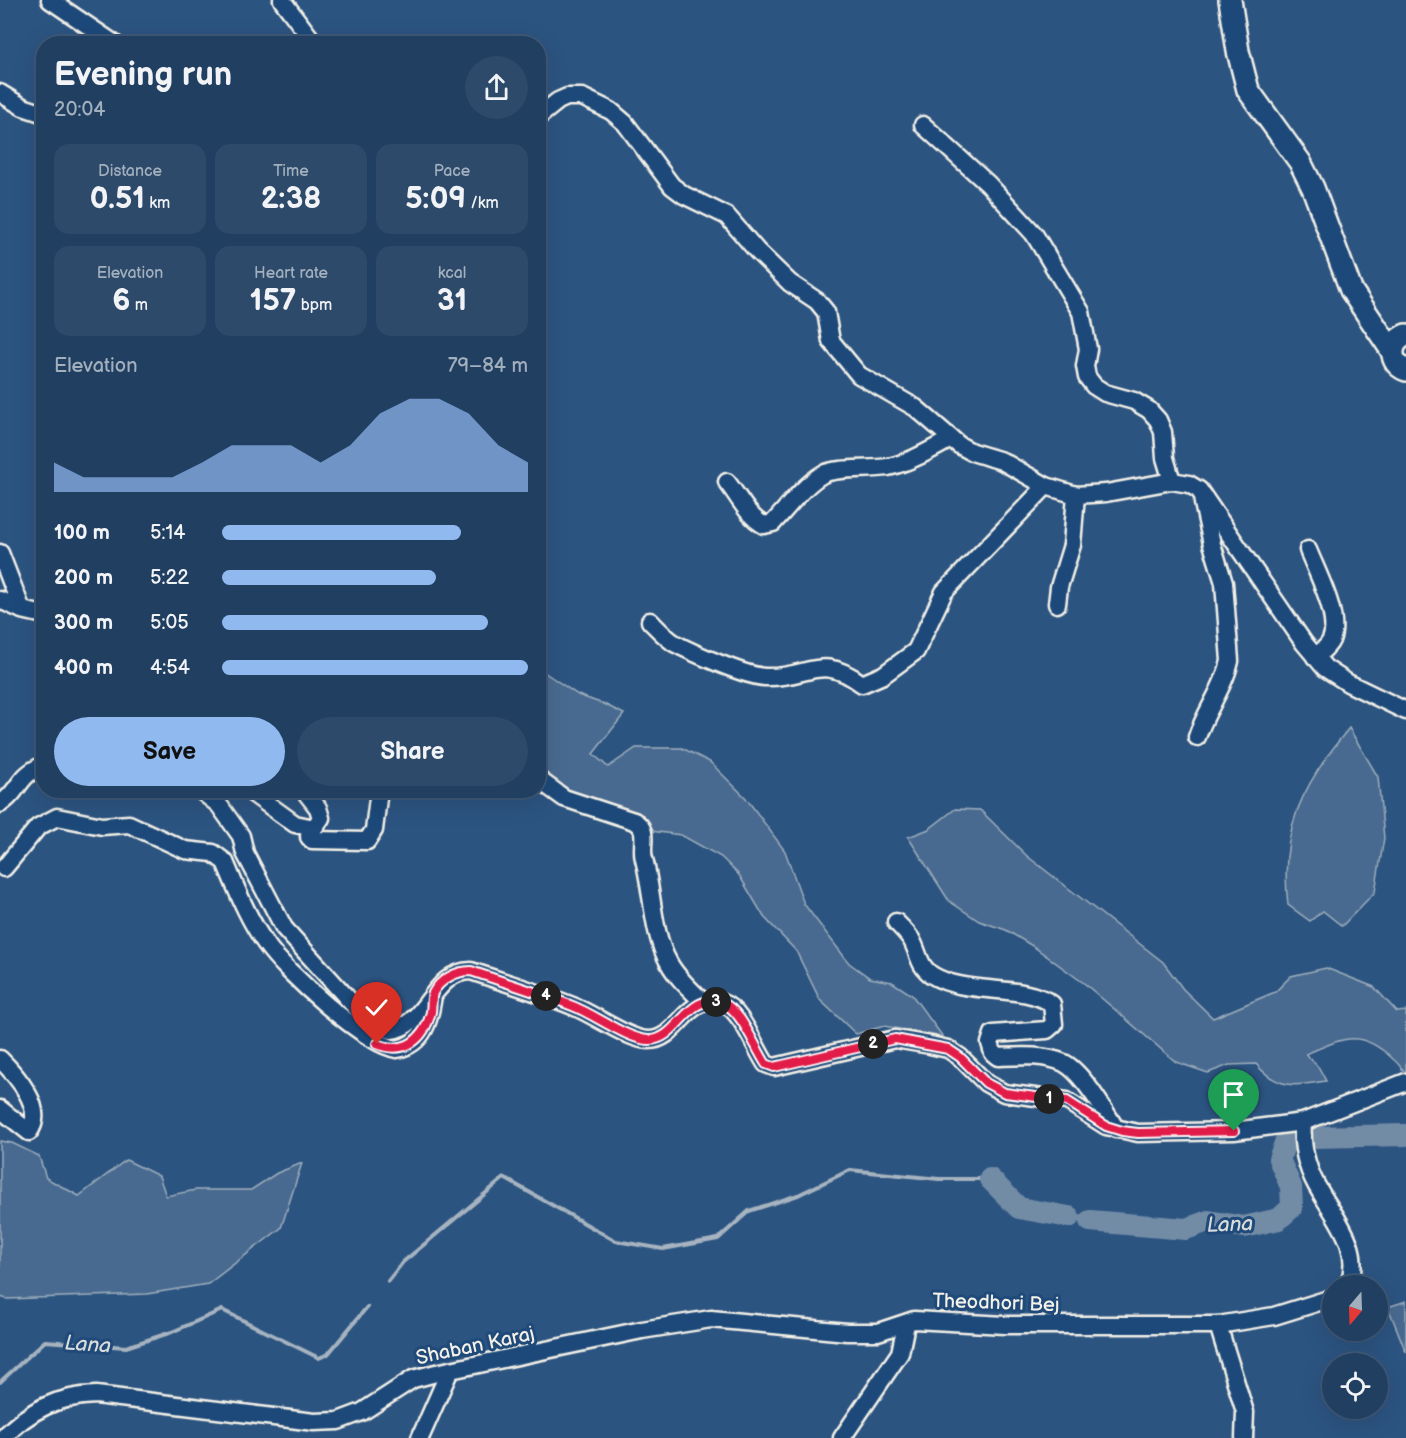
<!DOCTYPE html>
<meta charset="utf-8">
<style>
:root{--surface:#213f61;--page:#2d4a6a;--text:#f1f3f6;--muted:#a2afbd;--line:#3e5876;--accent:#90b9f0}
body{margin:0;font-family:"Balsamiq Sans",sans-serif;background:var(--page);color:var(--text);height:100vh;display:flex;flex-direction:column;font-size:22px;white-space:nowrap}
*{box-sizing:border-box;margin:0}
p{font-size:20px;color:var(--muted)}
.icon{flex:none;width:33px;height:33px;fill:none;stroke:currentColor;stroke-width:2;stroke-linecap:round;stroke-linejoin:round}
.map{position:relative;flex:1;overflow:hidden}
.sheet{position:absolute;left:36px;top:36px;width:510px;height:762px;display:flex;flex-direction:column;background:var(--surface);border-radius:24px;box-shadow:0 6px 24px #0002,0 0 0 2px var(--line)}
.sheet>*{flex:none}
.needle{width:39px;rotate:199deg}
.fabs{position:absolute;left:1322px;top:1275px;display:grid;gap:12px}
.fabs a{display:grid;place-items:center;width:66px;height:66px;border-radius:50%;background:var(--surface);box-shadow:0 6px 24px #0002,0 0 0 2px var(--line);font-size:30px}
.pin{position:absolute;display:grid;place-items:center;width:51px;height:51px;color:#fff;margin:-62px -26px;border-radius:50% 50% 50% 0;rotate:-45deg;box-shadow:0 0 6px #0007}
.pin .icon{rotate:45deg}
.km{position:absolute;width:30px;height:30px;margin:-15px;border-radius:50%;background:#222;color:#fff;font-size:16px;line-height:30px;text-align:center}
.round{display:grid;place-items:center;flex:none;width:63px;height:63px;border-radius:32px;background:var(--page)}
.summary{display:flex;align-items:center;justify-content:space-between;height:102px;padding:0 18px}
h1{font-size:33px;font-weight:700;line-height:45px}
.figures{display:grid;grid-template-columns:repeat(3,1fr);gap:9px;height:102px;padding:6px 18px}
.figures div{display:grid;align-content:center;border-radius:15px;background:var(--page);text-align:center}
.figures b{font-size:30px;font-weight:700}
.figures small{font-size:16px;font-weight:400}
.figures p{font-size:16px}
.chart{height:168px;padding:12px 18px}
.chart p{display:flex;justify-content:space-between}
.chart svg{width:100%;height:108px;margin-top:6px;fill:var(--accent);opacity:.7}
.cta{display:flex;gap:12px;margin-top:auto;padding:12px 18px}
.cta a{flex:1;height:69px;border-radius:36px;background:var(--accent);color:#111;font-size:24px;font-weight:700;line-height:69px;text-align:center}
.cta a+a{background:var(--page);color:var(--text)}
ul{padding:0 18px;list-style:none;font-size:20px}
li{display:grid;grid-template-columns:96px 72px 1fr;align-items:center;height:45px}
li i{height:15px;border-radius:8px;background:var(--accent)}
.map>svg:first-child{display:block}
</style>
<div class="map">
<svg width="1406" height="1438" viewBox="0 0 1406 1438">
<rect width="100%" height="100%" fill="#2c5481"/>
<filter id="ink" filterUnits="userSpaceOnUse"><feTurbulence type="fractalNoise" baseFrequency=".0167" numOctaves="2"/><feDisplacementMap in="SourceGraphic" scale="12" xChannelSelector="R" yChannelSelector="G"/><feConvolveMatrix kernelMatrix="1 2 1 2 8 2 1 2 1" color-interpolation-filters="sRGB"/></filter>
<g filter="url(#ink)">
<g fill="#496b90" stroke="#9eaebc" stroke-width="1.5">
<path d="M538 668 578 695 606 705 624 714 593 754 608 767 636 748H682L710 762 746 798 785 851 804 904 849 963 870 978 892 982 912 995 943 1037 884 1026 856 1034 820 1000 796 951 764 917 739 875 721 857 681 835 635 829 542 783 539 760Z"/>
<path d="M1349 728 1378 777 1384 838 1375 892 1342 926 1323 911 1310 921 1288 905C1279 830 1302 785 1349 728Z"/>
<path d="M955 809 980 810 1027 856 1163 962 1183 989 1213 1018 1275 992 1291 976 1326 968 1374 987 1397 1012 1406 1011V1073C1402 1069 1398 1063 1393 1059 1360 1028 1343 1038 1306 1054L1319 1068 1326 1081C1295 1086 1278 1090 1256 1064L1229 1065 1208 1073 1176 1062 1085 984 1034 947 1006 930 979 921 949 901 908 837 929 829Z"/>
<path d="M0 1141 12 1143 39 1156 46 1178 79 1196 126 1160 159 1176 166 1196 196 1190H251L277 1173 302 1163 281 1228 208 1284 147 1294 7 1299 0 1297Z"/>
<path d="M1406 1301V1352L1388 1307Z"/>
</g>
<g fill="none" stroke-linecap="round" stroke-linejoin="round">
<g stroke="#a7b4c0" stroke-width="4">
<path d="M388 1281 403 1262 504 1178 616 1241 663 1249 718 1239 749 1211 798 1195 850 1170 939 1179H990"/>
<path d="M0 1382 45 1341 126 1347 172 1332 222 1310 319 1358 328 1354 367 1307"/>
</g>
<g stroke="#738ca6" stroke-width="22">
<path d="M1313 1137 1406 1135"/>
<path d="M990 1179 1019 1208 1069 1217"/>
<path d="M1090 1221 1186 1229 1208 1221 1244 1227 1279 1219 1292 1207 1291 1187 1279 1159 1287 1138H1290"/>
</g>
<g stroke="#f4f1e8" stroke-width="21">
<g id="minor">
<path d="M50 0 115 44"/>
<path d="M282 0 315 44"/>
<path d="M0 93 23 107 44 114"/>
<path d="M538 117 558 101 567 97H582L611 111 625 123 672 186 684 195 727 216 757 251 790 283 817 301 826 312 831 341 859 375 916 408 959 445 972 452 1002 461 1046 486 1076 495 1106 493 1172 481 1189 484 1199 490 1304 643 1325 668 1348 683 1406 711"/>
<path d="M923 125 988 184 1034 234 1081 312 1088 349 1085 366 1087 377 1094 386 1105 393 1134 401 1149 410 1158 420 1163 432 1165 458 1172 481"/>
<path d="M727 482C739 497 748 517 764 525L773 523C788 507 804 485 823 474 837 467 870 470 888 467 911 462 930 450 951 439"/>
<path d="M1308 550C1317 573 1341 617 1331 640 1328 647 1321 652 1315 657"/>
<path d="M0 553 22 610"/>
<path d="M0 600 22 610 44 615"/>
<path d="M1057 604 1059 587 1072 545 1076 495"/>
<path d="M650 621C657 628 665 637 674 643 693 653 745 676 765 677 808 679 820 652 862 684L883 675 916 651 944 592 1046 486"/>
<path d="M1197 737C1206 710 1224 688 1230 661L1224 583 1212 544 1203 503"/>
<path d="M538 779 564 798 634 821C650 830 640 845 644 859 653 893 652 933 669 963 677 978 691 990 703 1002"/>
<path d="M200 790 219 805 241 836 245 853 284 928 359 1011 391 1030C427 1026 432 971 471 971 506 983 541 993 575 1007 595 1015 629 1040 649 1040 679 1040 687 991 722 1003 741 1009 754 1046 766 1064L774 1067 895 1039 930 1045 948 1049 960 1057 986 1083 1004 1093 1067 1101 1106 1126 1138 1133 1234 1131 1303 1122 1406 1082"/>
<path d="M248 790 295 824 314 828 321 818 318 808 304 790"/>
<path d="M0 804C20 792 17 775 44 765"/>
<path d="M310 828 309 837 312 840 367 841 374 830 379 790"/>
<path d="M4 868 38 827 57 817 102 826 129 824 185 850 213 853 225 862C237 890 248 919 266 944 284 971 366 1045 397 1049 424 1044 430 1019 433 995"/>
<path d="M896 922C901 927 907 933 911 939 919 952 918 966 932 975 966 996 1022 983 1052 1004L1054 1024 1047 1030 993 1034 990 1043 993 1053 998 1057C1019 1056 1044 1054 1064 1063 1082 1072 1105 1111 1116 1129"/>
<path d="M0 1059C17 1076 46 1109 29 1132L0 1109"/>
<path d="M1303 1122C1301 1147 1307 1171 1321 1193 1338 1222 1363 1250 1348 1286"/>
<path d="M1218 1325 1245 1412 1244 1438"/>
<path d="M3 1438C29 1410 58 1396 96 1395L314 1422 338 1421 362 1412 413 1379 436 1373 642 1330 711 1319 847 1332H878L914 1320 1005 1325H1218L1274 1316 1332 1298"/>
<path d="M420 1438 450 1370"/>
<path d="M842 1438 900 1353 906 1324"/>
</g>
</g>
<g stroke="#f4f1e8" stroke-width="26">
<g id="major">
<path d="M1230 0 1238 51 1248 90 1300 162 1313 188 1351 290 1392 351"/>
<path d="M1406 335C1389 342 1388 363 1406 370"/>
</g>
</g>
<use href="#minor" stroke="#1f4a7a" stroke-width="16"/>
<use href="#major" stroke="#1f4a7a" stroke-width="21"/>
</g>
</g>
<g fill="none" stroke-linecap="round" stroke-linejoin="round" filter="url(#ink)">
<g stroke="#fff" stroke-width="12">
<path id="route" d="M377 1044C405 1055 424 1040 431 1012 432 1006 431 999 433 993 440 979 457 971 471 971 506 983 541 993 575 1007 595 1015 629 1040 649 1040 679 1040 687 991 722 1003 741 1009 754 1046 766 1064L774 1067 895 1039 948 1049 960 1057 986 1083 1005 1093 1067 1101 1106 1126 1122 1131 1138 1133 1234 1131"/>
</g>
<use href="#route" stroke="#e11d48" stroke-width="8"/>
</g>
<g text-anchor="middle" stroke-width="6" stroke-linejoin="round" paint-order="stroke">
<g font-size="20" fill="#f4f1e8" stroke="#1f4a7a">
<text transform="translate(996 1302) rotate(2)" y="7">Theodhori Bej</text>
<text transform="translate(475 1345) rotate(-12)" y="7">Shaban Karaj</text>
</g>
<g font-size="21" font-style="italic" fill="#dadddb" stroke="#1f4a7a">
<text transform="translate(1230 1224) rotate(-2)" y="7">Lana</text>
<text transform="translate(88 1344) rotate(4)" y="7">Lana</text>
</g>
</g>
</svg>
<div class="fabs">
<a><svg class="needle" viewBox="-14 -14 28 28"><path d="M0-13l5 13h-10z" fill="#e53935"/><path d="M0 13l5-13h-10z" fill="#a2afbd"/></svg></a>
<a><svg class="icon" aria-label="locate" viewBox="0 0 24 24"><circle cx="12" cy="12" r="6"/><path d="M12 2v4M12 18v4M2 12h4M18 12h4"/></svg></a>
</div>
<div class="pin" style="left:1234px;top:1131px;background:#1e9e55"><svg class="icon" aria-label="arrive" viewBox="0 0 24 24"><path d="M6 21V4h12l-3 4 3 4H6"/></svg></div>
<div class="pin" style="left:377px;top:1044px;background:#d93025"><svg class="icon" aria-label="check" viewBox="0 0 24 24"><path d="M5 12l5 5 9-10"/></svg></div>
<b class="km" style="left:1049px;top:1099px">1</b>
<b class="km" style="left:873px;top:1044px">2</b>
<b class="km" style="left:716px;top:1002px">3</b>
<b class="km" style="left:546px;top:996px">4</b>
<section class="sheet">
<div class="summary"><div><h1>Evening run</h1><p>20:04</p></div><a class="round"><svg class="icon" aria-label="share" viewBox="0 0 24 24"><path d="M12 15V3M7 8l5-5 5 5M5 13v7h14v-7"/></svg></a></div>
<div class="figures">
<div><p>Distance</p><b>0.51<small> km</small></b></div>
<div><p>Time</p><b>2:38</b></div>
<div><p>Pace</p><b>5:09<small> /km</small></b></div>
</div>
<div class="figures">
<div><p>Elevation</p><b>6<small> m</small></b></div>
<div><p>Heart rate</p><b>157<small> bpm</small></b></div>
<div><p>kcal</p><b>31</b></div>
</div>
<div class="chart"><p><span>Elevation</span>79–84 m</p>
<svg viewBox="0 0 160 44" preserveAspectRatio="none"><path d="M0 44V32L10 38L20 38L30 38L40 38L50 32L60 25L70 25L80 25L90 32L100 25L110 12L120 6L130 6L140 12L150 25L160 32V44z"/></svg>
</div>
<ul>
<li><b>100 m</b>5:14<i style="width:78%"></i></li>
<li><b>200 m</b>5:22<i style="width:70%"></i></li>
<li><b>300 m</b>5:05<i style="width:87%"></i></li>
<li><b>400 m</b>4:54<i style="width:100%"></i></li>
</ul>
<div class="cta"><a>Save</a><a>Share</a></div>
</section>
</div>
